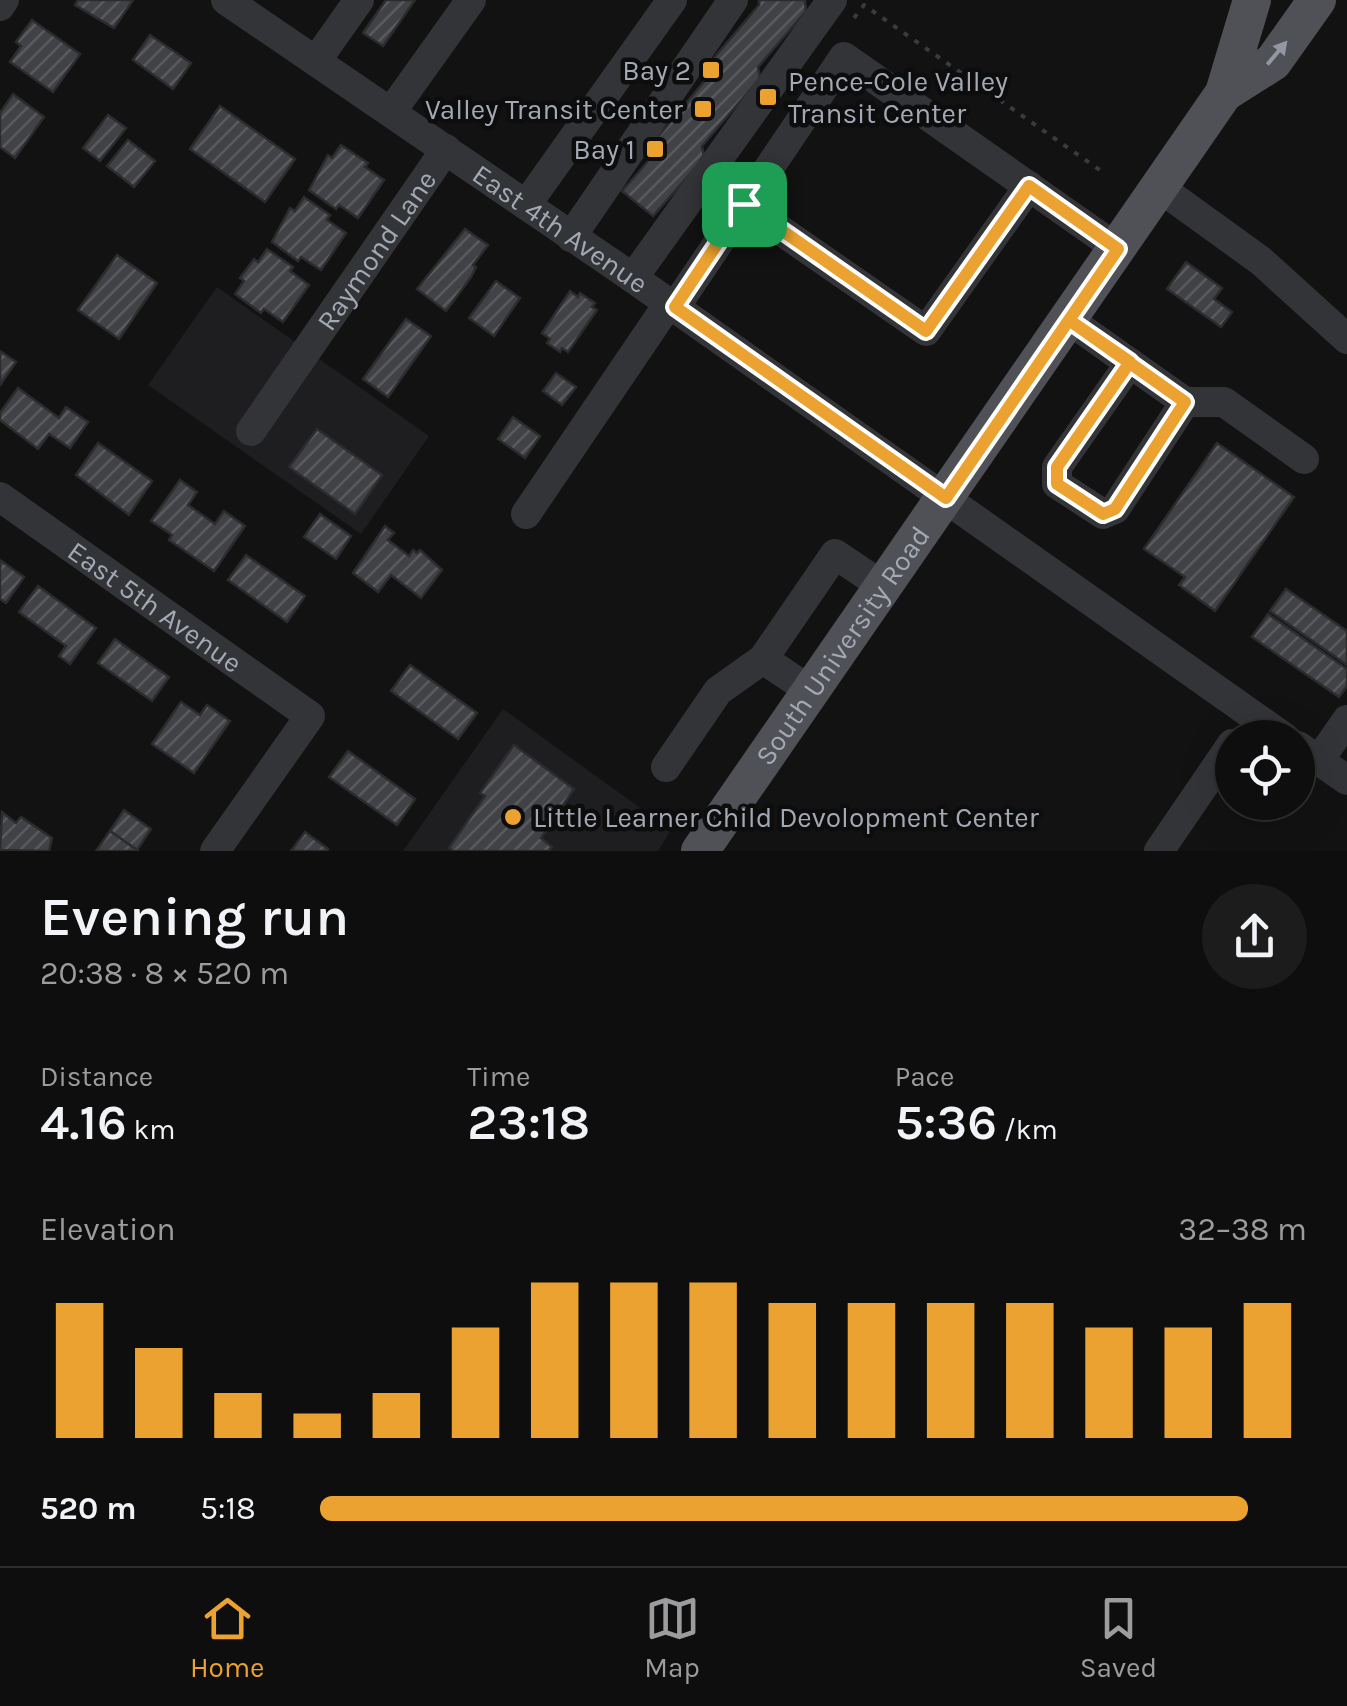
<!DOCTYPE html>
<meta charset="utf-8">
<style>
:root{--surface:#0e0e0e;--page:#1c1c1c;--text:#f1f3f6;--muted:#9b9c9e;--line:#2e2e2e;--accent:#eca230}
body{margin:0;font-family:Karla,sans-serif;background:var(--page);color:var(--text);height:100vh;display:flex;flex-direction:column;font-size:38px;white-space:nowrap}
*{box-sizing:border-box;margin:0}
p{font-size:32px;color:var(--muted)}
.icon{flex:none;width:55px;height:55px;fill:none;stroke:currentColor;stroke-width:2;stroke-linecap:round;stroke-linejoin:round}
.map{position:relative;height:851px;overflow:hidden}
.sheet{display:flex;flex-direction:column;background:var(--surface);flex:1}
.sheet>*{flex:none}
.buttons{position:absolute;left:1215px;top:720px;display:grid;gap:20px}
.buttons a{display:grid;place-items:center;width:100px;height:100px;border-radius:50%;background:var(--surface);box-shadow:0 10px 40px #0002,0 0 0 2px var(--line);font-size:50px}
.pin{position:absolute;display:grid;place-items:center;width:85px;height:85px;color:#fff;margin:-42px;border-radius:20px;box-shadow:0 5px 15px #0006}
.round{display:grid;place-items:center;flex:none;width:105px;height:105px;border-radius:52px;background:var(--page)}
.overview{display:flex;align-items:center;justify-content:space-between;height:170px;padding:0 40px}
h1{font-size:55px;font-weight:600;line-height:75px}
.stats{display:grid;grid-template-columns:repeat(3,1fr);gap:15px;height:170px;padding:10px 40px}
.stats div{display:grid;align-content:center}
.stats b{font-size:50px;font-weight:600}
.stats small{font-size:28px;font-weight:400}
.stats p{font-size:28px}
.chart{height:280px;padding:20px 40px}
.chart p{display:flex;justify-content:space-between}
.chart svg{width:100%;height:180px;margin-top:10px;stroke:var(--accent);stroke-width:6}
ul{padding:0 40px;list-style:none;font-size:32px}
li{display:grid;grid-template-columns:160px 120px 1fr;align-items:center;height:75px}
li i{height:25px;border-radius:12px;background:var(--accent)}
.tab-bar{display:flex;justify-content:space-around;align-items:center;height:140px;border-top:2px solid var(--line);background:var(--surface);font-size:28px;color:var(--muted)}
.tab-bar a{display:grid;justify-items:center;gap:5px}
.tab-bar .selected{color:var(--accent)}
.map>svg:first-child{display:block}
</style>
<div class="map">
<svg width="1347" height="851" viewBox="0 0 1347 851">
<defs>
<pattern id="building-hatch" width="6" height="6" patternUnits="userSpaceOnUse" patternTransform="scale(2.5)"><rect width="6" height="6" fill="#414246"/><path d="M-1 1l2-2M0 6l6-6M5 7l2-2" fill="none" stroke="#595a5e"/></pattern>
</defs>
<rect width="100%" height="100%" fill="#121213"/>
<g fill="#1e1e20">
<path d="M217 287 429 436 361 534 148 385Z"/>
<path d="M503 709 671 830 658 851H403Z"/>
</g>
<g fill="url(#building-hatch)" stroke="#2c2c2f" stroke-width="2.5">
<path d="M78 0H133L114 28 75 5Z"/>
<path d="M386 0H415L383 46 363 33Z"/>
<path d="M759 0H805L806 11 758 67 760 78 702 146 704 158 653 216 622 191 658 150 656 139 713 71V59L759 5Z"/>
<path d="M32 20 80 54 53 92 10 62 21 46 16 42Z"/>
<path d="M150 35 191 63 173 89 133 60Z"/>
<path d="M13 94 44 117 15 158 0 147V113Z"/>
<path d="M220 106 295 159 265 202 190 149Z"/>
<path d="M108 115 126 128 100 161 83 148Z"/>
<path d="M128 140 155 161 134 187 107 166Z"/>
<path d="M341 145 368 163 365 167 384 180 358 218 339 205 336 209 309 190 328 155 332 158Z"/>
<path d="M304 197 330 215 327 220 346 233 321 270 301 257 298 261 272 242 290 208 295 211Z"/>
<path d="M465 229 488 245 473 265 476 267 471 277 446 311 417 289Z"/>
<path d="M267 249 293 267 290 271 309 285 283 322 264 309 261 313 235 294 244 281 240 278 254 259 258 262Z"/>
<path d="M117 255 157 283 119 339 78 310Z"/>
<path d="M1186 262 1222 288 1214 299 1232 312 1221 327 1167 289Z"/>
<path d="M496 281 520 298 494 336 469 318Z"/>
<path d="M570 291 578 297 580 293 595 303 592 307 597 310 568 352 562 348 560 352 547 343 550 339 542 333Z"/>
<path d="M406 319 431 336 388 397 363 379Z"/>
<path d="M0 351 16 362 0 385Z"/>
<path d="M556 373 576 387 562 405 543 391Z"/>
<path d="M18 388 59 418 66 407 88 422 70 448 49 434 38 449 0 420V413Z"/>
<path d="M513 417 540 436 525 458 498 439Z"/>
<path d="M317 429 382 475 355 514 289 467Z"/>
<path d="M98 443 152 481 129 515 76 475Z"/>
<path d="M1217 443 1294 497 1215 611 1179 585 1185 577 1144 549Z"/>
<path d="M180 480 197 492 188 505 215 524 224 511 245 526 214 571 169 540 172 535 151 521Z"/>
<path d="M320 514 351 536 336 559 304 537Z"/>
<path d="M385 526 394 533 388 540 409 556 413 550 417 553 420 550 442 570 421 598 391 575 378 592 353 573Z"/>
<path d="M246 555 305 596 287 622 228 580Z"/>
<path d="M0 560 24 577 6 603 0 599Z"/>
<path d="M38 586 96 628 70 664 59 656 66 646 19 612Z"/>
<path d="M1286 589 1347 631V665L1270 611Z"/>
<path d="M1268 614 1347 669V686L1339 697 1252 637Z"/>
<path d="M115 639 169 677 152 701 98 663Z"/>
<path d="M410 665 477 713 458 739 391 691Z"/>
<path d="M181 702 200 715 207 705 230 721 194 773 152 744Z"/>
<path d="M514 745 574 789 541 838 552 847 549 851H453L449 848 485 796 480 793Z"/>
<path d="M348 751 415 799 397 825 329 777Z"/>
<path d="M124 810 151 829 137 850 110 831Z"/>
<path d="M2 812 16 823 21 817 52 838 49 851 0 850Z"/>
<path d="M110 831 137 850 138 851H96Z"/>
<path d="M305 832 328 849 327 851H291Z"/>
</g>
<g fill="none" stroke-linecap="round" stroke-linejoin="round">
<path stroke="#393b3f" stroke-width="4" stroke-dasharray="5 8" stroke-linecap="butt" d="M854 18 864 5 1104 173"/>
<g stroke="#333438" stroke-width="30">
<path id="s1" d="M226 0 633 278 1285 738"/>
<path d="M0 6 4 0"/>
<path d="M316 61 359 0"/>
<path d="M391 112 471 0"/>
<path d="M1160 188 1261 261 1347 339"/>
<path d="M526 205 672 0"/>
<path d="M744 205 926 331 1029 186"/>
<path d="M571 237 733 0"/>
<path d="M633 278 832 0"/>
<path d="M675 307 844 57 1118 249"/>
<path d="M1069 320 1185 402H1224L1304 459"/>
<path d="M1130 363 1057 467V484L1103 514 1115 509 1185 402"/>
<path id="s2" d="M251 431 446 149"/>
<path id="s3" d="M0 497 310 716 215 851"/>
<path d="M526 514 669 303"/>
<path d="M763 659 812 692"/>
<path d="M1298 746 1347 780"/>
<path d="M1319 760 1347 720"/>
<path d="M666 767 718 691 763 659 835 554 884 587"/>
<path d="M1159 851 1232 744"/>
</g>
<g stroke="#4f5157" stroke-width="38">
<path d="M1224 93 1273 62 1317 0"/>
<path id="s4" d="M700 851 1224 93 1252 0"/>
</g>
</g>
<defs><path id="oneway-solid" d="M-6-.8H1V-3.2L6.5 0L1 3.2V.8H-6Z" transform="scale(2.5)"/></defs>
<use fill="#9297a1" href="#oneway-solid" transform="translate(1277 53) rotate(-50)"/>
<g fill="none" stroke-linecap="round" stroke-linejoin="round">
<g stroke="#fff" stroke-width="20">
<path id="route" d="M744 204 675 307 946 498 1069 320 1130 362 1057 467V484L1103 514 1115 509 1185 402 1069 320 1118 249 1029 186 926 331 744 204"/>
</g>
<use href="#route" stroke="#eca230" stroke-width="12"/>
</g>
<g fill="#eca230" stroke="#0d0d0e" stroke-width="4">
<rect x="701" y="60" width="20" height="20" rx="5"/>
<rect x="758" y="87" width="20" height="20" rx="5"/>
<rect x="693" y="99" width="20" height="20" rx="5"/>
<rect x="645" y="139" width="20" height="20" rx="5"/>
<circle cx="513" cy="817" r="10"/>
</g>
<g text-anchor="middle" stroke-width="9" stroke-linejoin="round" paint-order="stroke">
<g font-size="28" fill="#a3a9b3" stroke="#0d0d0e" text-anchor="end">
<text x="691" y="80">Bay 2</text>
<text x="788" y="91" text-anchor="start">Pence-Cole Valley<tspan x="788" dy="32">Transit Center</tspan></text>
<text x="683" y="119">Valley Transit Center</text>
<text x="635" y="159">Bay 1</text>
<text x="533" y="827" text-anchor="start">Little Learner Child Devolopment Center</text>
</g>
<g font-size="28" fill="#a3a9b3" stroke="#0d0d0e">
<text dy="10" stroke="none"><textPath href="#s1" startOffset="405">East 4th Avenue</textPath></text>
<text dy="10" stroke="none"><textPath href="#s2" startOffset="220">Raymond Lane</textPath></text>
<text dy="10" stroke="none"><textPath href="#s3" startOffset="190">East 5th Avenue</textPath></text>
<text dy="10" stroke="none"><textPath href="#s4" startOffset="250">South University Road</textPath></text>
</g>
</g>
</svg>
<div class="buttons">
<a><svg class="icon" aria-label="locate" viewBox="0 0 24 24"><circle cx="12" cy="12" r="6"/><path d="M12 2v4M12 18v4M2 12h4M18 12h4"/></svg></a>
</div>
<div class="pin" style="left:744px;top:204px;background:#1e9e55"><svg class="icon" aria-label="arrive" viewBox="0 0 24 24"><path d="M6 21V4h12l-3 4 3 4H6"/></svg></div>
</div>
<section class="sheet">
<div class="overview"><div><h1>Evening run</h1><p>20:38 · 8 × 520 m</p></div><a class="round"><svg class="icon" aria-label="share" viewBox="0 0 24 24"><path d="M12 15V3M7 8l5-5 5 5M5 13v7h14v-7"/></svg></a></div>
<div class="stats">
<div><p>Distance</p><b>4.16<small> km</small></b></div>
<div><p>Time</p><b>23:18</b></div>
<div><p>Pace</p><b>5:36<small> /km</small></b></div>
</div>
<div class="chart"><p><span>Elevation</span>32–38 m</p>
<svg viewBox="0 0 160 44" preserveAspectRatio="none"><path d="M5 44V11M15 44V22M25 44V33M35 44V38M45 44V33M55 44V17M65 44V6M75 44V6M85 44V6M95 44V11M105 44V11M115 44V11M125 44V11M135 44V17M145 44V17M155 44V11"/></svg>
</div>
<ul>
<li><b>520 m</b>5:18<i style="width:94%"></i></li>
</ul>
</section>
<nav class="tab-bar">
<a class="selected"><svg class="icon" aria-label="home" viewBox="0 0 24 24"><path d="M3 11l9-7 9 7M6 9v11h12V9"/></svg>Home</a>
<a><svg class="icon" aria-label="map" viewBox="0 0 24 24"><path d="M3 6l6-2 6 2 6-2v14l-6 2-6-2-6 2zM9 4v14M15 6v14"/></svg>Map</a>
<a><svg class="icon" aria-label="saved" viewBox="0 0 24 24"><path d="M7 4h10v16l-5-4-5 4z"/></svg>Saved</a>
</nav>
